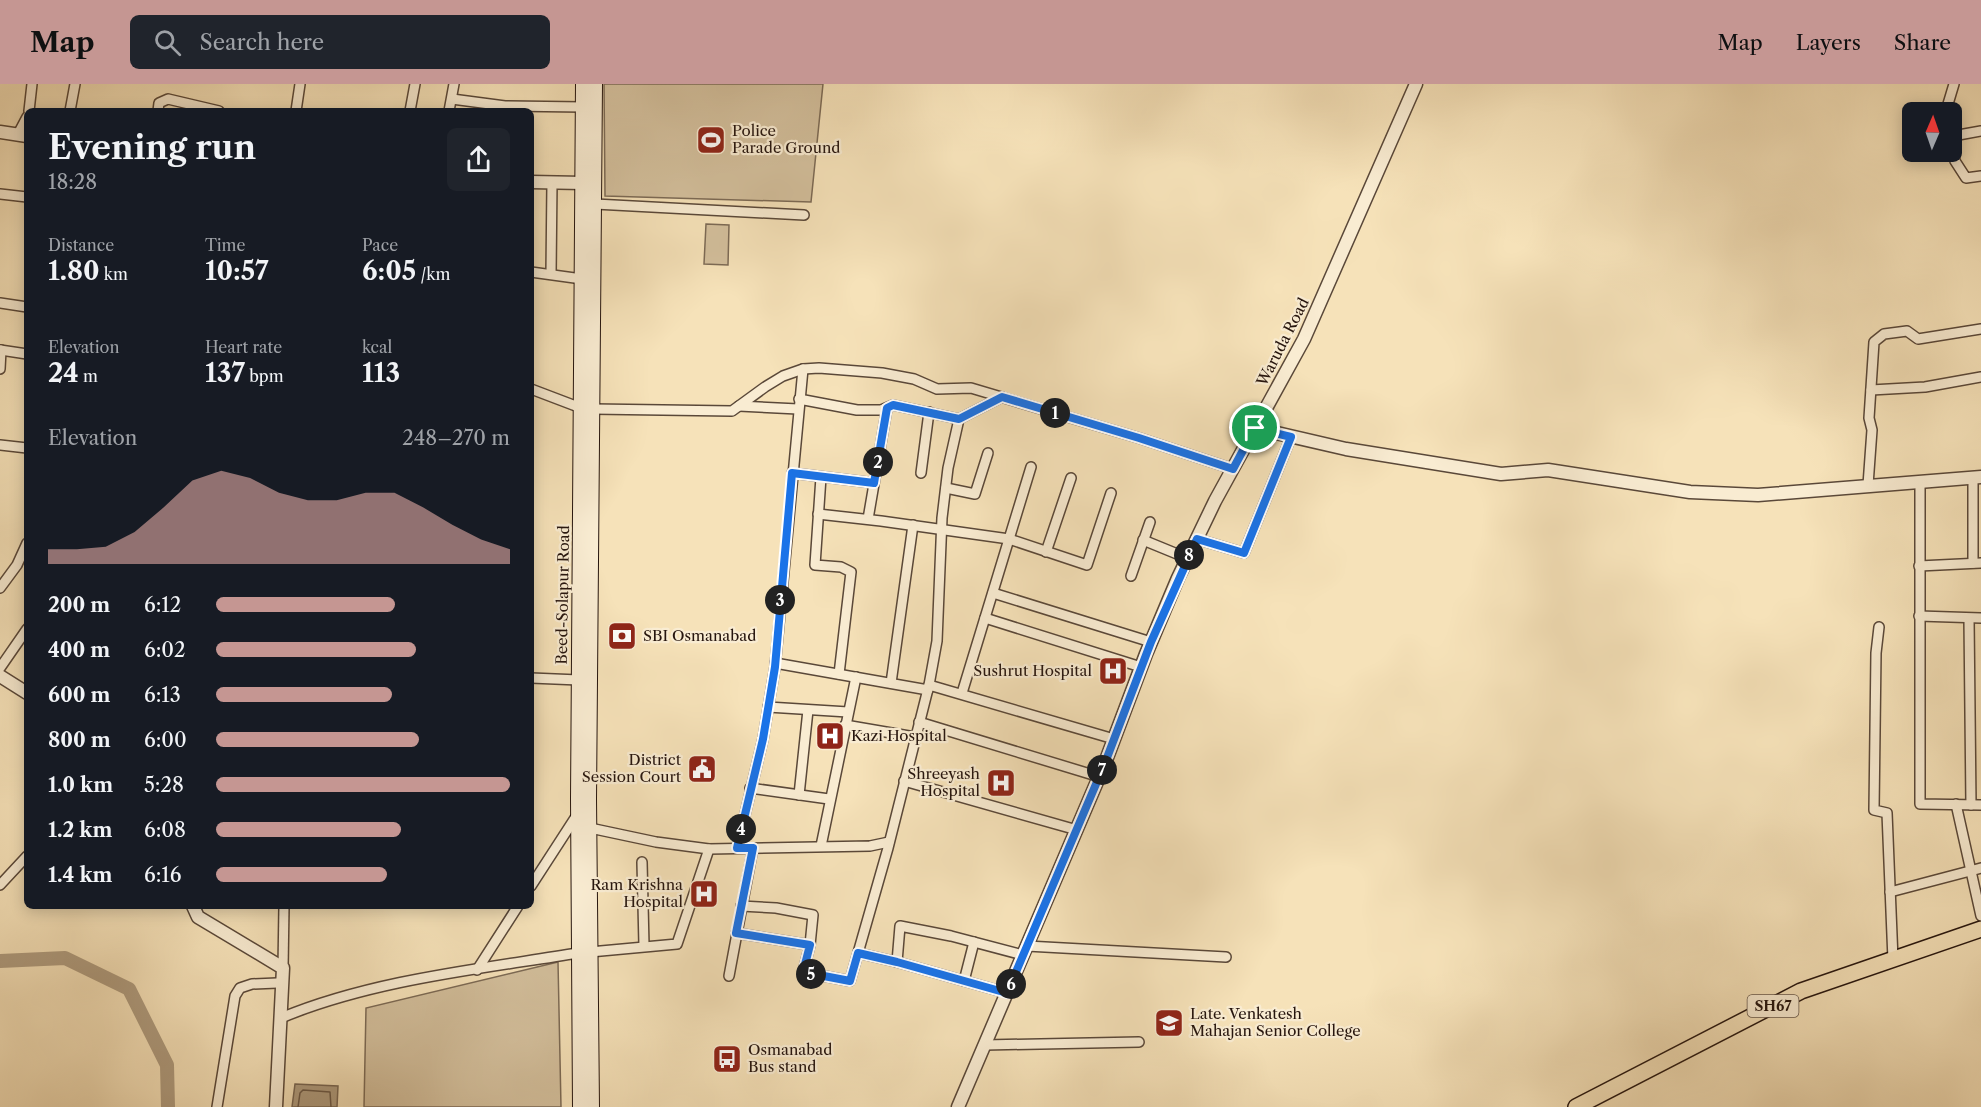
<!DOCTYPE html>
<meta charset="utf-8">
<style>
:root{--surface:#171b24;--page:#20242c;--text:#f1f3f6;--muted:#9ea1a6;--accent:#c59692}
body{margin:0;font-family:"Libre Caslon Text",serif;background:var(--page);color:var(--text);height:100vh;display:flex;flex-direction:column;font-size:22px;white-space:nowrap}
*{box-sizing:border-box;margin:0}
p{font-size:20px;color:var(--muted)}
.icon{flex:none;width:33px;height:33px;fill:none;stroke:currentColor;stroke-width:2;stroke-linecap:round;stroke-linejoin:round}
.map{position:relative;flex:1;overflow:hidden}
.details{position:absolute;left:24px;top:24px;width:510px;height:801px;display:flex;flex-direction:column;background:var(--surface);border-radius:9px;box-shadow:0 3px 15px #0003}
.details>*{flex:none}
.needle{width:39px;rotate:2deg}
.fabs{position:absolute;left:1902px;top:18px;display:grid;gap:12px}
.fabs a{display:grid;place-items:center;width:60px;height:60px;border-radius:9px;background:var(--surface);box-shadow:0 3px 15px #0003;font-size:30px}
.pin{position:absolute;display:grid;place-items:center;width:51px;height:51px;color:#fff;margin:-26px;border:3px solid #fff;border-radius:50%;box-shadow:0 2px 6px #0007}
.km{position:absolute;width:30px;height:30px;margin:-15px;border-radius:50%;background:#222;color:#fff;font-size:16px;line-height:30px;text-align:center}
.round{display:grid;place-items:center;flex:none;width:63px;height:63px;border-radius:9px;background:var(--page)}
.head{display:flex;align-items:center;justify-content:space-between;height:102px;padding:0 24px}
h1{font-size:33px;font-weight:800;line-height:45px}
.metrics{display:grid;grid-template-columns:repeat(3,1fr);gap:9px;height:102px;padding:6px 24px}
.metrics div{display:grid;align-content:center}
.metrics b{font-size:26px;font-weight:800}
.metrics small{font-size:16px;font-weight:400}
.metrics p{font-size:16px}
.chart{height:168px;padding:12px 24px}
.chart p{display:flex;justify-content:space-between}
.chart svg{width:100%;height:108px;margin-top:6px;fill:var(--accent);opacity:.7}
ul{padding:0 24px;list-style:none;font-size:20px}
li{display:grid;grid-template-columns:96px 72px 1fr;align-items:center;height:45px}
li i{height:15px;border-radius:8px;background:var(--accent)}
header{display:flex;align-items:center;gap:36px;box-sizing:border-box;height:84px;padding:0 30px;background:var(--accent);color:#111}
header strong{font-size:28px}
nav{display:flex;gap:33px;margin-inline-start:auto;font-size:21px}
.search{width:420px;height:54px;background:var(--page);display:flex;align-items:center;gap:15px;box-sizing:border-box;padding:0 21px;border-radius:9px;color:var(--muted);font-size:22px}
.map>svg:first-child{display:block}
</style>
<header>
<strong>Map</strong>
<div class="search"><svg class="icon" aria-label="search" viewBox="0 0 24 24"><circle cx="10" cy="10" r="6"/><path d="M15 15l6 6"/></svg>Search here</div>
<nav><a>Map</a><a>Layers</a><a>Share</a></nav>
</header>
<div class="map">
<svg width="1981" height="1023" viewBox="0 0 1981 1023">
<rect width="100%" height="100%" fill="#f6e2b9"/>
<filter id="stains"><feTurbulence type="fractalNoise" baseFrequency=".00333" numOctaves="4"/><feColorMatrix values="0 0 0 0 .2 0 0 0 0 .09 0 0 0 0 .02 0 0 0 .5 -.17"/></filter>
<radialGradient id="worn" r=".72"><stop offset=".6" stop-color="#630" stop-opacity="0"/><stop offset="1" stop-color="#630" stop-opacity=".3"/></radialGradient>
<g fill="#d3bf9c" stroke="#7c6a55" stroke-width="1.5">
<path d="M604 0H823L811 118 605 112Z"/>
<path d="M706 140 729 141 728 181 704 180Z"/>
<path d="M558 878 561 1023H364L366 924Z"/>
</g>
<path fill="#af9c7f" stroke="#786652" stroke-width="1.5" d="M295 1000 338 1002 337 1023H292Z"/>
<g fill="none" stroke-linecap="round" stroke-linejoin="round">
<path stroke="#6a5846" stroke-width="1.5" d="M298 1023 300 1009 303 1006 330 1008 331 1023"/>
<path stroke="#af9c7f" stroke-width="14" d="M0 877 65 874 129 905 167 981 168 1023"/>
<g stroke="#5a4839" stroke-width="12">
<g id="minor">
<path d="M452 15 505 22 583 23"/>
<path d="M29 27 32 0"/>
<path d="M70 27 75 0"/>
<path d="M158 27 159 19 168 15 219 27"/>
<path d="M296 27 300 0"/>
<path d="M410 27 415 0"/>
<path d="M449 27 454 0"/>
<path d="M1949 28 1948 20 1954 0"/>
<path d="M1952 46 1955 77 1966 94 1981 92"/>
<path d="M18 50 27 33"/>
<path d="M1953 52 1981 47"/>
<path d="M0 110 27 113"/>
<path d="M595 120 804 131"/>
<path d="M531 188 582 195"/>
<path d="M551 190 552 98"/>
<path d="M0 219 27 223"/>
<path d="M0 266 27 270"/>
<path d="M0 285 1 266"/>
<path d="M531 305 581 324"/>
<path d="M1871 306 1925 303 1981 293"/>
<path d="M799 315 857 326H881L893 321 959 335 1002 313"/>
<path d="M739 322 798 325"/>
<path d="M593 325 732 327 765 303 783 292 803 285 819 284 882 289 914 295 937 305 971 304 1139 354 1233 385"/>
<path d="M0 361 27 364"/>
<path d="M792 389 874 399"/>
<path d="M921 389 929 328"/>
<path d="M821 393 815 481 841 483 851 488 839 590"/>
<path d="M1973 394V479"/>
<path d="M1920 397V720L1981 721"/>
<path d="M1868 401 1872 346 1869 334 1874 258 1884 250 1907 247 1918 255 1981 245"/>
<path d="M946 404 975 410 988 369"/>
<path d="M818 430 881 437 1009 455 1087 481 1111 409"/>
<path d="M868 435 887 324"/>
<path d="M1197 455 1244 469 1291 353"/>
<path d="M1143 456 1187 474"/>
<path d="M1046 468 1071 394"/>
<path d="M1919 482 1981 479"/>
<path d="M1131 492 1150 438"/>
<path d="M0 504 17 481 27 459"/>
<path d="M993 509 1151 558"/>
<path d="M1919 532 1981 534"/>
<path d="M985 534 1141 583"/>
<path d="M1969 535 1971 721"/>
<path d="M1879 543 1876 569 1874 726 1887 729 1893 876"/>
<path d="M775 579 928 606"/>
<path d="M0 584 27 545"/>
<path d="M531 594 579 596"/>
<path d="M891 599 913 441"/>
<path d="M929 601 1114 655"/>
<path d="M962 609 1031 383"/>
<path d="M768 623 848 628"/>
<path d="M919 638 1100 693"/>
<path d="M845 641 915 653"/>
<path d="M904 697 1077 746"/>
<path d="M750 704 829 715"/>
<path d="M799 711 808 626"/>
<path d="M1956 720 1981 832"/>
<path d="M590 744 656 758 709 765 870 762 889 758"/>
<path d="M821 762 856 593"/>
<path d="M737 764 763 655 775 583 803 285"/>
<path d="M642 778 644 862"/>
<path d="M0 801 27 772"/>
<path d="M531 802 577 731"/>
<path d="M1890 808 1981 784"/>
<path d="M741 822 776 824 813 831 810 861 803 888 850 897 888 764 929 601 937 557 942 434 948 384 959 335"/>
<path d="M736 849 810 861"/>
<path d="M1027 862 1226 873"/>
<path d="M590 868 677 860 709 765"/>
<path d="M858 869 897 878 1007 909"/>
<path d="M897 878 900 842 951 852 1023 871"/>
<path d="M283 884 284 822"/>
<path d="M477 886 518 822"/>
<path d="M729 892 753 764"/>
<path d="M964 897 974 858"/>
<path d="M281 934C372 896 480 885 578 869"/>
<path d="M985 961 1139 958"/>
<path d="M217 1023 235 912 240 904 252 900 277 899"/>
</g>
</g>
<g stroke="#5a4839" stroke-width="15">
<g id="tertiary">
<path d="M0 48 27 52"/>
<path d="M531 98 583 99"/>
<path d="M1255 344 1346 365 1501 390 1548 386 1690 408 1758 411 1981 393"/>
<path d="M0 592 27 609"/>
<path d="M193 822 198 833 283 884 276 1023"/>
<path d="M958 1023 1105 679 1146 570 1178 494 1215 417 1304 255 1416 0"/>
</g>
</g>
<g stroke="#26150e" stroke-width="16">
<g id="secondary">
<path d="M580 1023 578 715 583 0"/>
<path d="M592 1023 589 715 595 0"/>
</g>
</g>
<g stroke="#26150e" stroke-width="18">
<path id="primary" d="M1576 1023 1801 907 1981 845"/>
</g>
<use href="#minor" stroke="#f9ecd2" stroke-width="9"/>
<use href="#tertiary" stroke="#f9ecd2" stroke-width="12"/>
<use href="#secondary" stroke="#f9ecd2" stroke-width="14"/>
<use href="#primary" stroke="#f6e2b9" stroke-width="15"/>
</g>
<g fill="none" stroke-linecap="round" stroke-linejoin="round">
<g stroke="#fff" stroke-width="12">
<path id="route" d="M1002 313 1139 354 1233 385 1255 344 1291 353 1244 469 1197 455 1151 558 1105 679 1007 909 897 878 858 869 850 897 803 888 810 861 736 849 753 764H737L763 655 775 583 792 389 874 399 887 324 893 321 959 335Z"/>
</g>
<use href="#route" stroke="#1a73e8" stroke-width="8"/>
</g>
<defs>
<g id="stadium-square" transform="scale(1.5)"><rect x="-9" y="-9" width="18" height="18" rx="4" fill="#8f2418" stroke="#f9ecd2"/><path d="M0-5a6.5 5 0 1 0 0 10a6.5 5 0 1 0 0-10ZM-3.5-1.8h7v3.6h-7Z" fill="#fff"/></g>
<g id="bank-square" transform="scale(1.5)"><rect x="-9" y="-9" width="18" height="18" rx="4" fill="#8f2418" stroke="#f9ecd2"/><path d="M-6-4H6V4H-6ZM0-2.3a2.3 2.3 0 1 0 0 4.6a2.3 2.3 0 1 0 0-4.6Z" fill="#fff"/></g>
<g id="hospital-square" transform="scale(1.5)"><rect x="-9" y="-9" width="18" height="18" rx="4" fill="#8f2418" stroke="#f9ecd2"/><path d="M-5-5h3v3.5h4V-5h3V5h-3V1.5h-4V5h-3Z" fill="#fff"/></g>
<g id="civic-square" transform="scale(1.5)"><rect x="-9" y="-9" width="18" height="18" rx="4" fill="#8f2418" stroke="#f9ecd2"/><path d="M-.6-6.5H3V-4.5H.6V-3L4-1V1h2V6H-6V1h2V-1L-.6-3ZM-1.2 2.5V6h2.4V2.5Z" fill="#fff"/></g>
<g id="university-square" transform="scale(1.5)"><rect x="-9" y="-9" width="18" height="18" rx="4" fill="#8f2418" stroke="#f9ecd2"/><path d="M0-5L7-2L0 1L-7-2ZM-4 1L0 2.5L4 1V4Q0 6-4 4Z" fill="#fff"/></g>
<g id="bus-square" transform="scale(1.5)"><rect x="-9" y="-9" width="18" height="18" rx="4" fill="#8f2418" stroke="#f9ecd2"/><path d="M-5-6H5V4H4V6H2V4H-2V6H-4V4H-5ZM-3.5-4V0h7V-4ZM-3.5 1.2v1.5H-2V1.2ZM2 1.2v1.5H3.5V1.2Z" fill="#fff"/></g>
</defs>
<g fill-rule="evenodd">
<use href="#stadium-square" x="711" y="56"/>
<use href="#bank-square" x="622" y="552"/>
<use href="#hospital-square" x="1113" y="587"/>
<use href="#hospital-square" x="830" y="652"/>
<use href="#civic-square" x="702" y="685"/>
<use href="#hospital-square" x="1001" y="699"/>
<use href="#hospital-square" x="704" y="810"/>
<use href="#university-square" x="1169" y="939"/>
<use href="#bus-square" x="727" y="975"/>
</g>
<g text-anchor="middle" stroke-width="4.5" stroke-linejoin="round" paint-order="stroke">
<rect fill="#f9ecd2" stroke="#655649" stroke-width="1.5" x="1747.5" y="911" width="51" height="22" rx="4.5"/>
<g font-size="14" font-weight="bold" fill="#26150e">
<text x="1773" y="927">SH67</text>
</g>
<g font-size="15" fill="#26150e" stroke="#f9ecd2" text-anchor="start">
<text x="732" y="52">Police<tspan x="732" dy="17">Parade Ground</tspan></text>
<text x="643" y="557">SBI Osmanabad</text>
<text x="1092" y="592" text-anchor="end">Sushrut Hospital</text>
<text x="851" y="657">Kazi Hospital</text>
<text x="681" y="681" text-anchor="end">District<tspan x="681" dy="17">Session Court</tspan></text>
<text x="980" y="695" text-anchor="end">Shreeyash<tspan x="980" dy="17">Hospital</tspan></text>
<text x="683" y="806" text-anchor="end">Ram Krishna<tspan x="683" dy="17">Hospital</tspan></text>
<text x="1190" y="935">Late. Venkatesh<tspan x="1190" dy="17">Mahajan Senior College</tspan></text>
<text x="748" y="971">Osmanabad<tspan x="748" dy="17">Bus stand</tspan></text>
</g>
<g font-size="15" fill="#26150e" stroke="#f9ecd2">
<text transform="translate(1283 258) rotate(-63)" y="5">Waruda Road</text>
<text transform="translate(563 511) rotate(-89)" y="5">Beed-Solapur Road</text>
</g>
</g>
<rect width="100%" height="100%" filter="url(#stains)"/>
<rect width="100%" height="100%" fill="url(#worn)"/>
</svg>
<div class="fabs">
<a><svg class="needle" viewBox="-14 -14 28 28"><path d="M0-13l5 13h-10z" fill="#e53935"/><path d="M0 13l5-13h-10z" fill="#9ea1a6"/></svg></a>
</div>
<div class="pin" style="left:1255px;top:344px;background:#1e9e55"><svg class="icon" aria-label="arrive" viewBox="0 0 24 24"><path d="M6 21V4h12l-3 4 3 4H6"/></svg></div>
<b class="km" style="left:1055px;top:329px">1</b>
<b class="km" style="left:878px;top:378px">2</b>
<b class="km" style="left:780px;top:516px">3</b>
<b class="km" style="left:741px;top:745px">4</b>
<b class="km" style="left:811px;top:890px">5</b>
<b class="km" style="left:1011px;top:900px">6</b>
<b class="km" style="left:1102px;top:686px">7</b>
<b class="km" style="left:1189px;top:471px">8</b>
<section class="details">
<div class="head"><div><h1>Evening run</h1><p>18:28</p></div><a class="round"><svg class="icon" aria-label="share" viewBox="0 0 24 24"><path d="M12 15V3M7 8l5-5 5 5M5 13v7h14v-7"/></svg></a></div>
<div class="metrics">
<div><p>Distance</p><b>1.80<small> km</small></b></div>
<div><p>Time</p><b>10:57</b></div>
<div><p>Pace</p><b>6:05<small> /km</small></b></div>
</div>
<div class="metrics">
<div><p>Elevation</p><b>24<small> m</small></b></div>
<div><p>Heart rate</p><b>137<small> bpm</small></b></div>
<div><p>kcal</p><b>113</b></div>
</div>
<div class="chart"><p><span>Elevation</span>248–270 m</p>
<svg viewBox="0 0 160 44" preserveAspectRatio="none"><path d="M0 44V38L10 38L20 37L30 31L40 21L50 10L60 6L70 9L80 15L90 18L100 18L110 15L120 15L130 21L140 28L150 34L160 38V44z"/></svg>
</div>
<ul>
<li><b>200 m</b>6:12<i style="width:61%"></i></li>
<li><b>400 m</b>6:02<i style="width:68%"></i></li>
<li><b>600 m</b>6:13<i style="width:60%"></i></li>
<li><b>800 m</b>6:00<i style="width:69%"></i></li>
<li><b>1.0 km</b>5:28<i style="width:100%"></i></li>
<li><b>1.2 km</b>6:08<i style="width:63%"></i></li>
<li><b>1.4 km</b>6:16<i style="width:58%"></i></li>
</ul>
</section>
</div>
